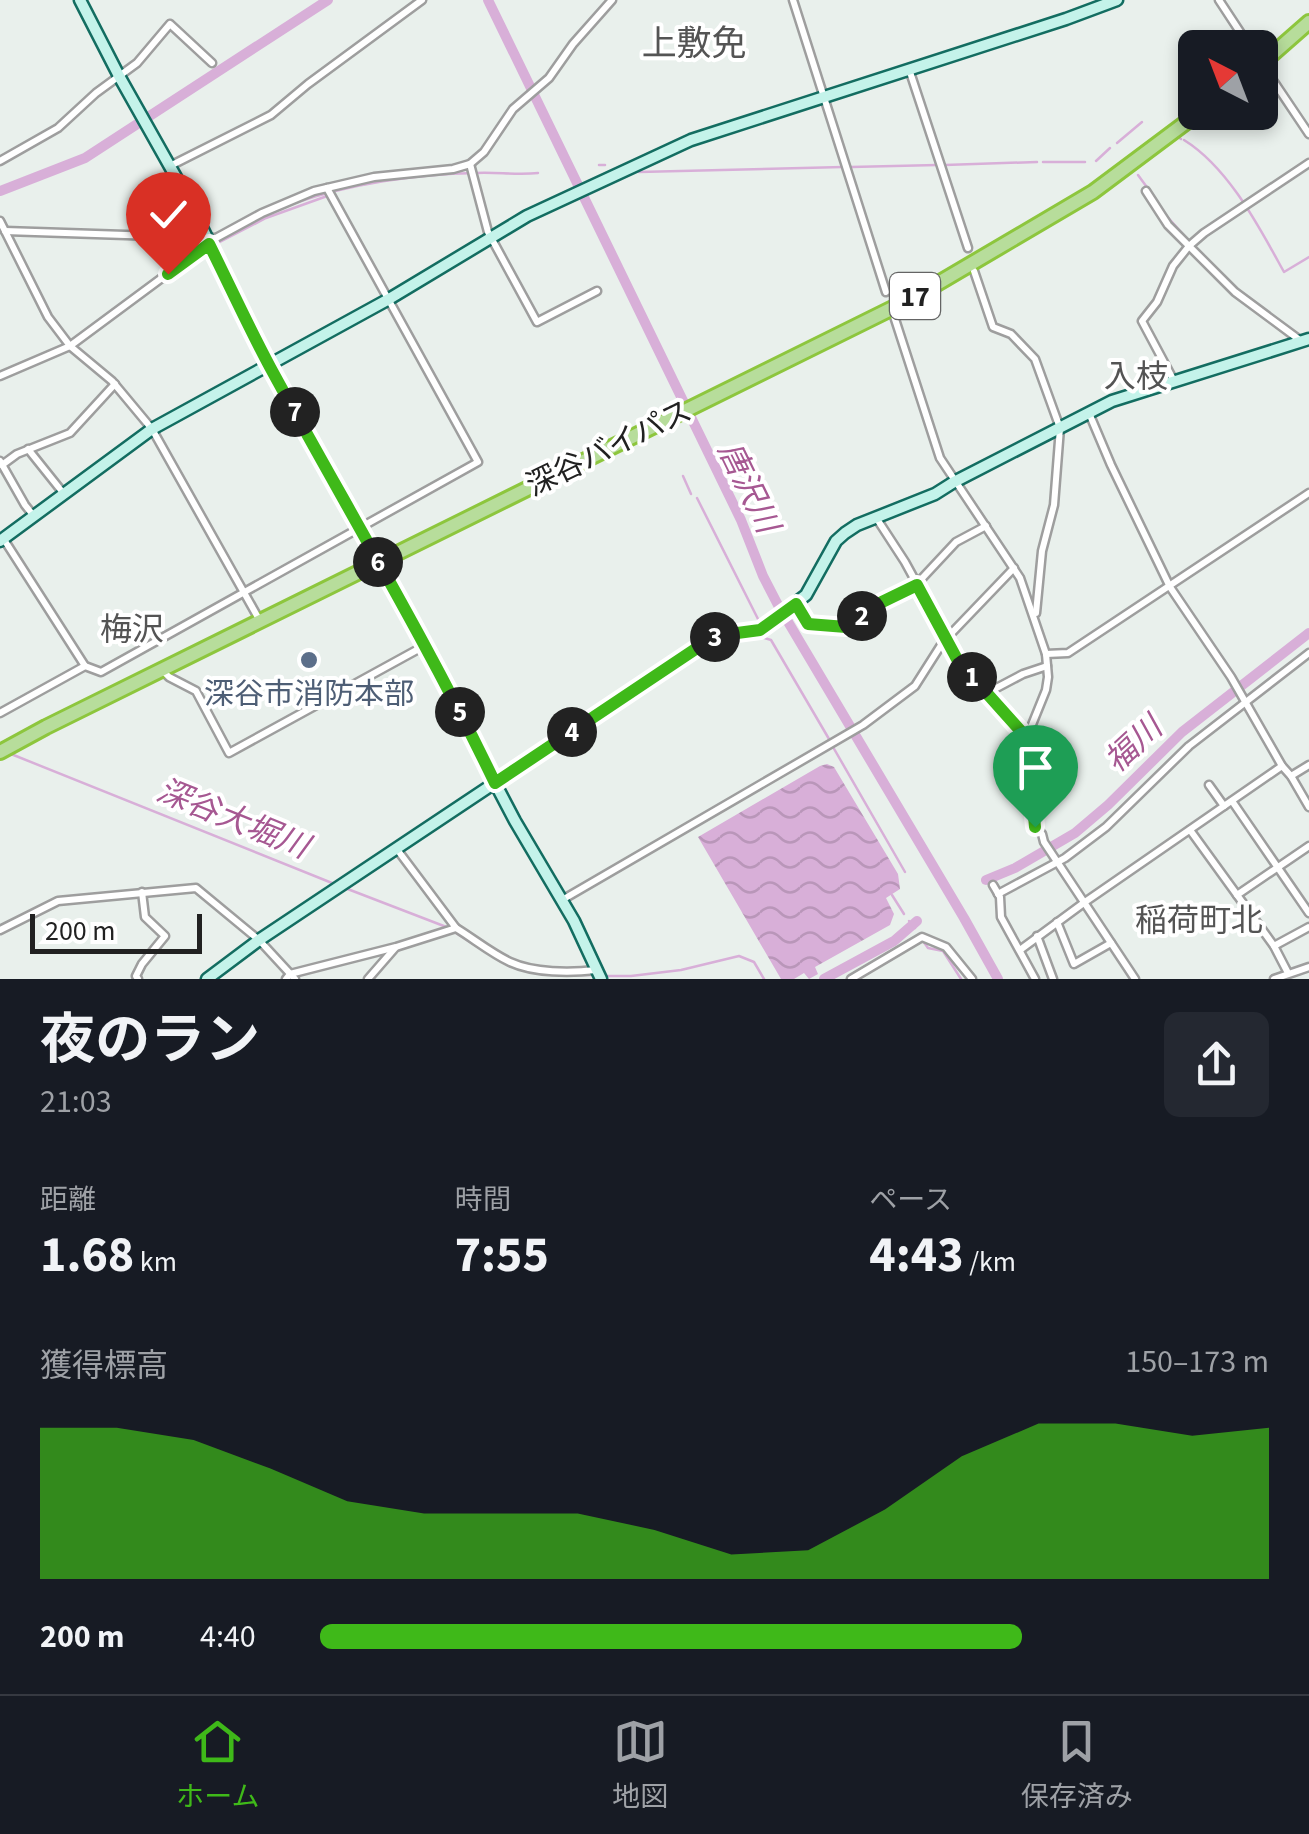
<!DOCTYPE html>
<html lang="ja">
<meta charset="utf-8">
<style>
:root{--surface:#171b24;--page:#242831;--text:#f1f3f6;--muted:#9ea1a6;--line:#363941;--accent:#3fb919}
body{margin:0;font-family:"Source Sans 3","Noto Sans JP",sans-serif;background:var(--page);color:var(--text);height:100vh;display:flex;flex-direction:column;font-size:38px;white-space:nowrap}
*{box-sizing:border-box;margin:0}
p{font-size:32px;color:var(--muted)}
.icon{flex:none;width:55px;height:55px;fill:none;stroke:currentColor;stroke-width:2;stroke-linecap:round;stroke-linejoin:round}
.map{position:relative;height:979px;overflow:hidden}
.details{display:flex;flex-direction:column;background:var(--surface);flex:1}
.details>*{flex:none}
.needle{width:65px;rotate:318deg}
.controls{position:absolute;left:1178px;top:30px;display:grid;gap:20px}
.controls a{display:grid;place-items:center;width:100px;height:100px;border-radius:15px;background:var(--surface);box-shadow:0 5px 15px #0003;font-size:50px}
.scale{position:absolute;left:30px;bottom:25px;width:172px;box-sizing:border-box;padding-left:10px;border:5px solid #212121;border-top:0;font-size:28px;line-height:35px;white-space:nowrap;color:#212121;-webkit-text-stroke:8px #fff;paint-order:stroke}
.pin{position:absolute;display:grid;place-items:center;width:85px;height:85px;color:#fff;margin:-102px -42px;border-radius:50% 50% 50% 0;rotate:-45deg;box-shadow:0 0 10px #0007}
.pin .icon{rotate:45deg}
.km{position:absolute;width:50px;height:50px;margin:-25px;border-radius:50%;background:#222;color:#fff;font-size:28px;line-height:50px;text-align:center}
.round{display:grid;place-items:center;flex:none;width:105px;height:105px;border-radius:15px;background:var(--page)}
.headline{display:flex;align-items:center;justify-content:space-between;height:170px;padding:0 40px}
h1{font-size:55px;font-weight:700;line-height:75px}
.stats{display:grid;grid-template-columns:repeat(3,1fr);gap:15px;height:170px;padding:10px 40px}
.stats div{display:grid;align-content:center}
.stats b{font-size:50px;font-weight:700}
.stats small{font-size:28px;font-weight:400}
.stats p{font-size:28px}
.chart{height:280px;padding:20px 40px}
.chart p{display:flex;justify-content:space-between}
.chart svg{width:100%;height:180px;margin-top:10px;fill:var(--accent);opacity:.7}
ul{padding:0 40px;list-style:none;font-size:32px}
li{display:grid;grid-template-columns:160px 120px 1fr;align-items:center;height:75px}
li i{height:25px;border-radius:12px;background:var(--accent)}
.tabs{display:flex;justify-content:space-around;align-items:center;height:140px;border-top:2px solid var(--line);background:var(--surface);font-size:28px;color:var(--muted)}
.tabs a{display:grid;justify-items:center;gap:5px}
.tabs .selected{color:var(--accent)}
.map>svg:first-child{display:block}
</style>
<div class="map">
<svg width="1309" height="979" viewBox="0 0 1309 979">
<defs>
<pattern id="water-waves" width="16" height="10" patternUnits="userSpaceOnUse" patternTransform="scale(2.5)"><rect width="16" height="10" fill="#d8afd8"/><path d="M0 5q4-4 8 0t8 0" fill="none" stroke="#b996b9"/></pattern>
</defs>
<rect width="100%" height="100%" fill="#e9f0ec"/>
<path fill="url(#water-waves)" d="M827 764 834 767 898 874 900 889 886 898 894 914 890 925 815 967 818 974 809 979 804 973 794 979H781L698 837 820 766Z"/>
<g fill="none" stroke-linecap="round" stroke-linejoin="round">
<g stroke="#d8afd8" stroke-width="2.5">
<path d="M1178 137 1181 139"/>
<path d="M1184 140C1229 168 1259 227 1284 272L1309 257"/>
<path d="M1117 143 1142 122"/>
<path d="M1096 161 1110 148"/>
<path d="M1043 162H1085"/>
<path d="M599 165H605"/>
<path d="M945 165 1037 162"/>
<path d="M851 167 937 165"/>
<path d="M639 172 843 167"/>
<path d="M1138 175 1149 190"/>
<path d="M292 204C349 184 416 174 476 173 496 172 517 175 538 173"/>
<path d="M1164 213 1189 241"/>
<path d="M76 236 203 241"/>
<path d="M214 245 266 218 330 195"/>
<path d="M1195 247 1239 291 1286 326"/>
<path d="M683 476 691 494"/>
<path d="M697 498 759 621 754 624"/>
<path d="M761 637 771 640 829 739"/>
<path d="M833 747 905 872"/>
<path d="M11 754 337 885"/>
<path d="M345 888 449 928"/>
<path d="M892 895 904 914"/>
<path d="M909 921 915 928"/>
<path d="M456 933 484 951"/>
<path d="M923 941 928 948 943 951 961 979"/>
<path d="M491 955 509 966 529 971"/>
<path d="M562 975H594"/>
<path d="M604 976H631L681 970 739 956 754 962 764 979"/>
</g>
<g stroke="#d8afd8" stroke-width="10">
<path d="M488 0 741 520 763 576 778 605 964 918 998 979"/>
<path d="M0 191 85 158 328 0"/>
<path d="M986 880 1015 868 1075 833 1108 805 1182 732 1309 633"/>
<path d="M824 979 894 941 917 921"/>
</g>
<path stroke="#c1c7c3" stroke-width="6" stroke-dasharray="6 3" stroke-linecap="butt" d="M1242 35 1251 48"/>
<g stroke="#9e9e9e" stroke-width="11">
<g id="street">
<path d="M793 0 886 292"/>
<path d="M1219 0 1242 35"/>
<path d="M909 69 968 248"/>
<path d="M1266 70 1309 134"/>
<path d="M0 161 58 128 96 93 137 63 170 24 212 63"/>
<path d="M470 164 488 232 537 322 597 291"/>
<path d="M170 166 271 115 308 84 422 0"/>
<path d="M1146 191 1168 225 1235 292 1301 341"/>
<path d="M0 221 48 317 70 346 112 381 152 429 260 621"/>
<path d="M5 231 216 238 262 213 314 191 374 177 453 169 470 164 484 152 513 109 549 78 573 44 612 0"/>
<path d="M974 271 993 327 1011 334 1035 359 1060 428 1054 505 1042 551 1036 613"/>
<path d="M893 313 940 458 1020 578 1046 654 1048 677 1046 690 1027 737 1035 827 1042 834 1044 842 1135 979"/>
<path d="M0 376 70 346 209 243"/>
<path d="M1174 381 1142 321 1157 302 1173 266 1189 246 1204 233 1309 163"/>
<path d="M1089 413 1111 465 1170 587 1231 677 1282 766 1291 776 1309 807"/>
<path d="M28 449 64 494"/>
<path d="M0 461 25 505 33 515"/>
<path d="M2 465 17 454 70 433 115 384"/>
<path d="M877 519 905 562 959 661 1027 737"/>
<path d="M3 538 85 666 101 672 478 462 327 188"/>
<path d="M796 604 809 624 847 627 882 603 913 588 956 542 986 526"/>
<path d="M1046 654 1068 653 1309 493"/>
<path d="M163 671 169 677 196 691 229 753 424 646"/>
<path d="M987 693 1023 674 1047 666"/>
<path d="M0 713 85 666"/>
<path d="M1291 776 1309 765"/>
<path d="M1209 785 1224 806"/>
<path d="M1232 801 1309 913"/>
<path d="M1190 830 1274 946 1288 973"/>
<path d="M993 885 1000 897 1001 917 1035 979"/>
<path d="M998 894 1065 858 1106 827 1189 746 1309 653"/>
<path d="M1237 895 1309 846"/>
<path d="M562 900 863 725 915 686 943 642 1014 568"/>
<path d="M1057 922 1074 964 1111 943"/>
<path d="M456 928C474 939 491 953 510 962 534 973 570 973 596 970"/>
<path d="M0 930 58 901 196 888 259 940 295 979"/>
<path d="M1037 936 1053 979"/>
<path d="M1274 946 1309 927"/>
<path d="M1020 950 1085 902 1282 766"/>
<path d="M138 979 136 976 142 964 165 936 145 917 142 892"/>
<path d="M286 979 290 974 396 947 456 928 396 848"/>
<path d="M368 979 395 948"/>
<path d="M851 979 922 937 946 947 972 979"/>
<path d="M1274 979 1309 967"/>
</g>
</g>
<g stroke="#136d61" stroke-width="15">
<g id="secondary">
<path d="M80 0 119 76 186 195 269 364 385 573 515 821 574 921 601 979"/>
<path d="M0 541 152 429 389 299 527 216 691 140 1066 19 1117 0"/>
<path d="M207 979 259 940 700 646 722 635 748 633 764 627 806 595 836 541 845 533 857 525 935 494 954 482 1112 401 1309 339"/>
</g>
</g>
<g stroke="#8dc63d" stroke-width="18">
<g id="highway">
<path d="M1260 65 1309 22"/>
<path d="M0 752 46 727 913 298 1093 192 1200 112"/>
</g>
</g>
<use href="#street" stroke="#fff" stroke-width="6"/>
<use href="#secondary" stroke="#c4f3ea" stroke-width="10"/>
<use href="#highway" stroke="#b7dd9b" stroke-width="12"/>
</g>
<g fill="none" stroke-linecap="round" stroke-linejoin="round">
<g stroke="#fff" stroke-width="20">
<path id="route" d="M168 274 209 244C229 284 248 326 270 367 345 505 427 641 495 783L706 642 722 635 760 630 796 604 808 624 846 627 882 602 917 585 958 661 1027 738 1035 827"/>
</g>
<use href="#route" stroke="#3fb919" stroke-width="12"/>
</g>
<circle fill="#5c6f8a" stroke="#fff" stroke-width="4" cx="309" cy="660" r="10"/>
<g text-anchor="middle" stroke-width="8" stroke-linejoin="round" paint-order="stroke">
<rect fill="#fff" stroke="#646464" stroke-width="2.5" x="890" y="273" width="50" height="46" rx="8"/>
<g font-size="28" font-weight="bold" fill="#212121">
<text x="915" y="306">17</text>
</g>
<g font-size="30" fill="#212121" stroke="#fff">
<text transform="translate(609 448) rotate(-26)" y="10">深谷バイパス</text>
</g>
<g font-size="30" fill="#4e5e75" stroke="#fff">
<text x="309" y="704">深谷市消防本部</text>
</g>
<g font-size="32" fill="#545454" stroke="#fff">
<text x="1136" y="387">入枝</text>
<text x="132" y="640">梅沢</text>
<text x="1199" y="931">稲荷町北</text>
</g>
<g font-size="32" font-style="italic" fill="#a65892" stroke="#fff">
<text transform="translate(749 487) rotate(64)" y="11">唐沢川</text>
<text transform="translate(1133 744) rotate(-43)" y="11">福川</text>
<text transform="translate(233 818) rotate(22)" y="11">深谷大堀川</text>
</g>
<g font-size="35" fill="#545454" stroke="#fff">
<text x="694" y="55">上敷免</text>
</g>
</g>
</svg>
<div class="controls">
<a><svg class="needle" viewBox="-14 -14 28 28"><path d="M0-13l5 13h-10z" fill="#e53935"/><path d="M0 13l5-13h-10z" fill="#9ea1a6"/></svg></a>
</div>
<div class="scale">200 m</div>
<div class="pin" style="left:1035px;top:827px;background:#1e9e55"><svg class="icon" aria-label="arrive" viewBox="0 0 24 24"><path d="M6 21V4h12l-3 4 3 4H6"/></svg></div>
<div class="pin" style="left:168px;top:274px;background:#d93025"><svg class="icon" aria-label="check" viewBox="0 0 24 24"><path d="M5 12l5 5 9-10"/></svg></div>
<b class="km" style="left:972px;top:677px">1</b>
<b class="km" style="left:862px;top:616px">2</b>
<b class="km" style="left:715px;top:637px">3</b>
<b class="km" style="left:572px;top:732px">4</b>
<b class="km" style="left:460px;top:712px">5</b>
<b class="km" style="left:378px;top:562px">6</b>
<b class="km" style="left:295px;top:412px">7</b>
</div>
<section class="details">
<div class="headline"><div><h1>夜のラン</h1><p>21:03</p></div><a class="round"><svg class="icon" aria-label="share" viewBox="0 0 24 24"><path d="M12 15V3M7 8l5-5 5 5M5 13v7h14v-7"/></svg></a></div>
<div class="stats">
<div><p>距離</p><b>1.68<small> km</small></b></div>
<div><p>時間</p><b>7:55</b></div>
<div><p>ペース</p><b>4:43<small> /km</small></b></div>
</div>
<div class="chart"><p><span>獲得標高</span>150–173 m</p>
<svg viewBox="0 0 160 44" preserveAspectRatio="none"><path d="M0 44V7L10 7L20 10L30 17L40 25L50 28L60 28L70 28L80 32L90 38L100 37L110 27L120 14L130 6L140 6L150 9L160 7V44z"/></svg>
</div>
<ul>
<li><b>200 m</b>4:40<i style="width:74%"></i></li>
</ul>
</section>
<nav class="tabs">
<a class="selected"><svg class="icon" aria-label="home" viewBox="0 0 24 24"><path d="M3 11l9-7 9 7M6 9v11h12V9"/></svg>ホーム</a>
<a><svg class="icon" aria-label="map" viewBox="0 0 24 24"><path d="M3 6l6-2 6 2 6-2v14l-6 2-6-2-6 2zM9 4v14M15 6v14"/></svg>地図</a>
<a><svg class="icon" aria-label="saved" viewBox="0 0 24 24"><path d="M7 4h10v16l-5-4-5 4z"/></svg>保存済み</a>
</nav>
